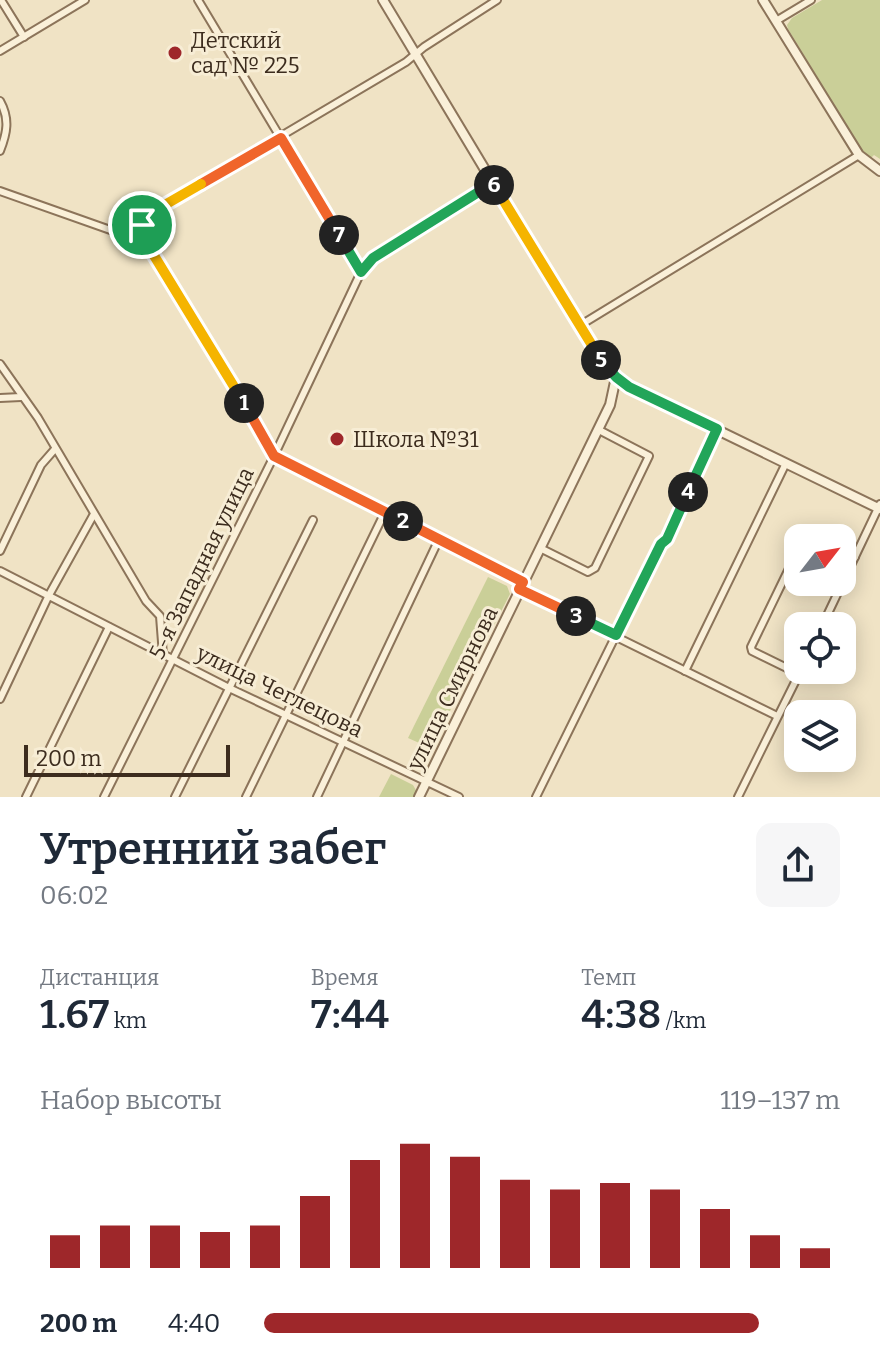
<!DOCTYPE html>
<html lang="ru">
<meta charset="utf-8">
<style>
:root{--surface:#fff;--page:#f6f6f7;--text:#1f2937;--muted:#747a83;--accent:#9e272a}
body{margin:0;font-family:Bitter,serif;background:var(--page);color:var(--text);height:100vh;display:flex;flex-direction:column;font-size:30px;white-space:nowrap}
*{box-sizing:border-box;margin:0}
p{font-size:26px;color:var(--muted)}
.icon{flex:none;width:44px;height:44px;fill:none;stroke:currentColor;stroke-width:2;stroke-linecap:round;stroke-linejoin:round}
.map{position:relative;height:797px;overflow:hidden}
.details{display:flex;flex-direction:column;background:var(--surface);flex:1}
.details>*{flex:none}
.needle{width:52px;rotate:59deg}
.fabs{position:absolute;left:784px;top:524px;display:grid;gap:16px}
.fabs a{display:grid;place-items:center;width:72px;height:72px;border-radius:16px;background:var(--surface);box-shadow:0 4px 20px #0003;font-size:40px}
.scale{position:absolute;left:24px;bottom:20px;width:206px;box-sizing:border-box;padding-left:8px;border:4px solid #3c2c1e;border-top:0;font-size:22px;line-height:28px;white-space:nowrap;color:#3c2c1e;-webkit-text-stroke:6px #f7edd5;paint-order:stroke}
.pin{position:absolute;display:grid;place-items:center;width:68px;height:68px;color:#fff;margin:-34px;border:4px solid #fff;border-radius:50%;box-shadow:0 2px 8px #0007}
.km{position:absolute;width:40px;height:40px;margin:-20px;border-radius:50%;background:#222;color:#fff;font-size:22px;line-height:40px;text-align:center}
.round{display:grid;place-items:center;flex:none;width:84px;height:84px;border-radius:16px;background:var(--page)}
.headline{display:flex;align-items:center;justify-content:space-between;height:136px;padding:0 40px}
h1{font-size:44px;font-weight:600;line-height:60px}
.figures{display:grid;grid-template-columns:repeat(3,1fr);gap:12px;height:136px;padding:8px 40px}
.figures div{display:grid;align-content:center}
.figures b{font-size:40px;font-weight:600}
.figures small{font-size:22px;font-weight:400}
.figures p{font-size:22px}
.chart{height:224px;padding:16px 40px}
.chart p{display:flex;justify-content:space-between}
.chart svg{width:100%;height:144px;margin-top:8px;stroke:var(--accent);stroke-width:6}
ul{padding:0 40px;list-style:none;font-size:26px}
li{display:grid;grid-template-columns:128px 96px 1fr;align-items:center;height:60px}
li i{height:20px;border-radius:10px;background:var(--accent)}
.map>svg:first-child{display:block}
</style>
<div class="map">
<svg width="880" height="797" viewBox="0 0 880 797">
<rect width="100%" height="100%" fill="#f0e3c5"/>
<g fill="#cacf98">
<path d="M822 0H880V159L874 155 870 159 864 154 788 29 787 25 792 18Z"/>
<path d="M488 577 507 586 510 594 434 742 426 746 408 738Z"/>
<path d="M391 774 413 785 417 792 414 797H379Z"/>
</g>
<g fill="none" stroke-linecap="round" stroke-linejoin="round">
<g stroke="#8c745a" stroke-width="10">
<g id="minor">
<path d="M1 0 24 37"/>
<path d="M198 0 361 272"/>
<path d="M776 21 811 0"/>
<path d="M0 51 85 0"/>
<path d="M0 101C10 119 7 133 0 151"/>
<path d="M0 191 116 232 142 225"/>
<path d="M142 225V234L147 244 274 456 523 582"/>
<path d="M142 225 156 210 406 62 424 47 497 0"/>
<path d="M579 326 859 155"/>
<path d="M0 364 38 418 146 601 160 616 163 655"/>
<path d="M0 398 21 397"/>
<path d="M804 538 810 534 818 538"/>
<path d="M540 548 588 572 595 568 649 456 599 430"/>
<path d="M798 550 751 647 752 651 799 674"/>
<path d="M0 551 41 465 55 449"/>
<path d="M842 551 855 557"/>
<path d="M0 571 229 688 459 797"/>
<path d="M519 589 777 716"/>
<path d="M822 626 880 504"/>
<path d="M685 671 786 463"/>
<path d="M0 699 49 595 94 514"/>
<path d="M26 797 109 627"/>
<path d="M104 797 274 456 361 272 373 258 493 183"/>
<path d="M175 797 313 520"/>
<path d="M246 797 385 512"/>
<path d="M317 797 439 539"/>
<path d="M536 797 661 544 671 533 717 429"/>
<path d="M738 797 801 670"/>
</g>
</g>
<g stroke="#8c745a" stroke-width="12">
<g id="tertiary">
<path d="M383 0 579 326C594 350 609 376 635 390L880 509"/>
<path d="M763 0 859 155 880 171"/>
<path d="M419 797 610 405 616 377"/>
</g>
</g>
<use href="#minor" stroke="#faf0d9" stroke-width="6"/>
<use href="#tertiary" stroke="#faf0d9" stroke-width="8"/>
</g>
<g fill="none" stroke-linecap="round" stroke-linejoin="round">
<g stroke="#fff" stroke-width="16">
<path id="split-1" d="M142 225V234L147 244 244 403"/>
</g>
<g stroke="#fff" stroke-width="16">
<path id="split-2" d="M244 403 274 456 403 521"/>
</g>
<g stroke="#fff" stroke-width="16">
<path id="split-3" d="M403 521 523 582 519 589 576 616"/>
</g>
<g stroke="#fff" stroke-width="16">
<path id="split-4" d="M576 616 616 635 661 544 667 539 688 492"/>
</g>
<g stroke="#fff" stroke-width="16">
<path id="split-5" d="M601 360 616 377 629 387 717 429 688 492"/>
</g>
<g stroke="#fff" stroke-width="16">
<path id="split-6" d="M494 185 601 360"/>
</g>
<g stroke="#fff" stroke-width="16">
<path id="split-7" d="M339 235 361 272 373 258 493 183 494 185"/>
</g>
<g stroke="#fff" stroke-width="16">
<path id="split-8" d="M201 184 281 138 339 235"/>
</g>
<g stroke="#fff" stroke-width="16">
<path id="split-9" d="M142 225 156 210 201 184"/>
</g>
<use href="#split-1" stroke="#f5b400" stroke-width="10"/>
<use href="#split-2" stroke="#f0652b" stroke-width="10"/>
<use href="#split-3" stroke="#f0652b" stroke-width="10"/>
<use href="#split-4" stroke="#22a559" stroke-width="10"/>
<use href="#split-5" stroke="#22a559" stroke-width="10"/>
<use href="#split-6" stroke="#f5b400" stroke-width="10"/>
<use href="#split-7" stroke="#22a559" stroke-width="10"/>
<use href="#split-8" stroke="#f0652b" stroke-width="10"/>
<use href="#split-9" stroke="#f5b400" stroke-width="10"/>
</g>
<g fill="#9e272a" stroke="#f7edd5" stroke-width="3">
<circle cx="175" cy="53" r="8"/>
<circle cx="337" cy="439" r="8"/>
</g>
<g text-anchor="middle" stroke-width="6" stroke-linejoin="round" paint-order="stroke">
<g font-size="22" fill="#3c2c1e" stroke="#f7edd5" text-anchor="start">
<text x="191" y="48">Детский<tspan x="191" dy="25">сад № 225</tspan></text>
<text x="353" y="447">Школа №31</text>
</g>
<g font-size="22" fill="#3c2c1e" stroke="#f7edd5">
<text transform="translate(201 563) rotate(-64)" y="8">5-я Западная улица</text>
<text transform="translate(452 688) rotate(-64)" y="8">улица Смирнова</text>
<text transform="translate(280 691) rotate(26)" y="8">улица Чеглецова</text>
</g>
</g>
</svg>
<div class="fabs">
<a><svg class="needle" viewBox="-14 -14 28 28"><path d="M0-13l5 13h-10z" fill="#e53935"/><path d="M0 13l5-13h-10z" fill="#747a83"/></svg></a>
<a><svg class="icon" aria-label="locate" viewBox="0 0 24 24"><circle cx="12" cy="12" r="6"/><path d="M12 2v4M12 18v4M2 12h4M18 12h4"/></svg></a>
<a><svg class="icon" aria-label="layers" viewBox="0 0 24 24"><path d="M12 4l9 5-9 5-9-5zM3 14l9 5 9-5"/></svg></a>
</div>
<div class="scale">200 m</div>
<div class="pin" style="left:142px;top:225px;background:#1e9e55"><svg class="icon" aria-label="arrive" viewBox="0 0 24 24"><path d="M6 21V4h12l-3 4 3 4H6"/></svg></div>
<b class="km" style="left:244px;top:403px">1</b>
<b class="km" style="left:403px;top:521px">2</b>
<b class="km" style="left:576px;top:616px">3</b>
<b class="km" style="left:688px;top:492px">4</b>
<b class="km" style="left:601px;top:360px">5</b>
<b class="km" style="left:494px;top:185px">6</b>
<b class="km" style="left:339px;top:235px">7</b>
</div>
<section class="details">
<div class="headline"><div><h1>Утренний забег</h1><p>06:02</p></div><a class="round"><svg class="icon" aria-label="share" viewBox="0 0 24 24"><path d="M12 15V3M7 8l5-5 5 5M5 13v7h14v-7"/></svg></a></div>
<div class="figures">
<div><p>Дистанция</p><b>1.67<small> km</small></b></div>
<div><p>Время</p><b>7:44</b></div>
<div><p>Темп</p><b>4:38<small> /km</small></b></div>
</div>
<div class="chart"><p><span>Набор высоты</span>119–137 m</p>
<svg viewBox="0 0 160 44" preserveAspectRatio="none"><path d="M5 44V34M15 44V31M25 44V31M35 44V33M45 44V31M55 44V22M65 44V11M75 44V6M85 44V10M95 44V17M105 44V20M115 44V18M125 44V20M135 44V26M145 44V34M155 44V38"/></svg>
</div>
<ul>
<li><b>200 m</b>4:40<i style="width:86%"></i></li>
</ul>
</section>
